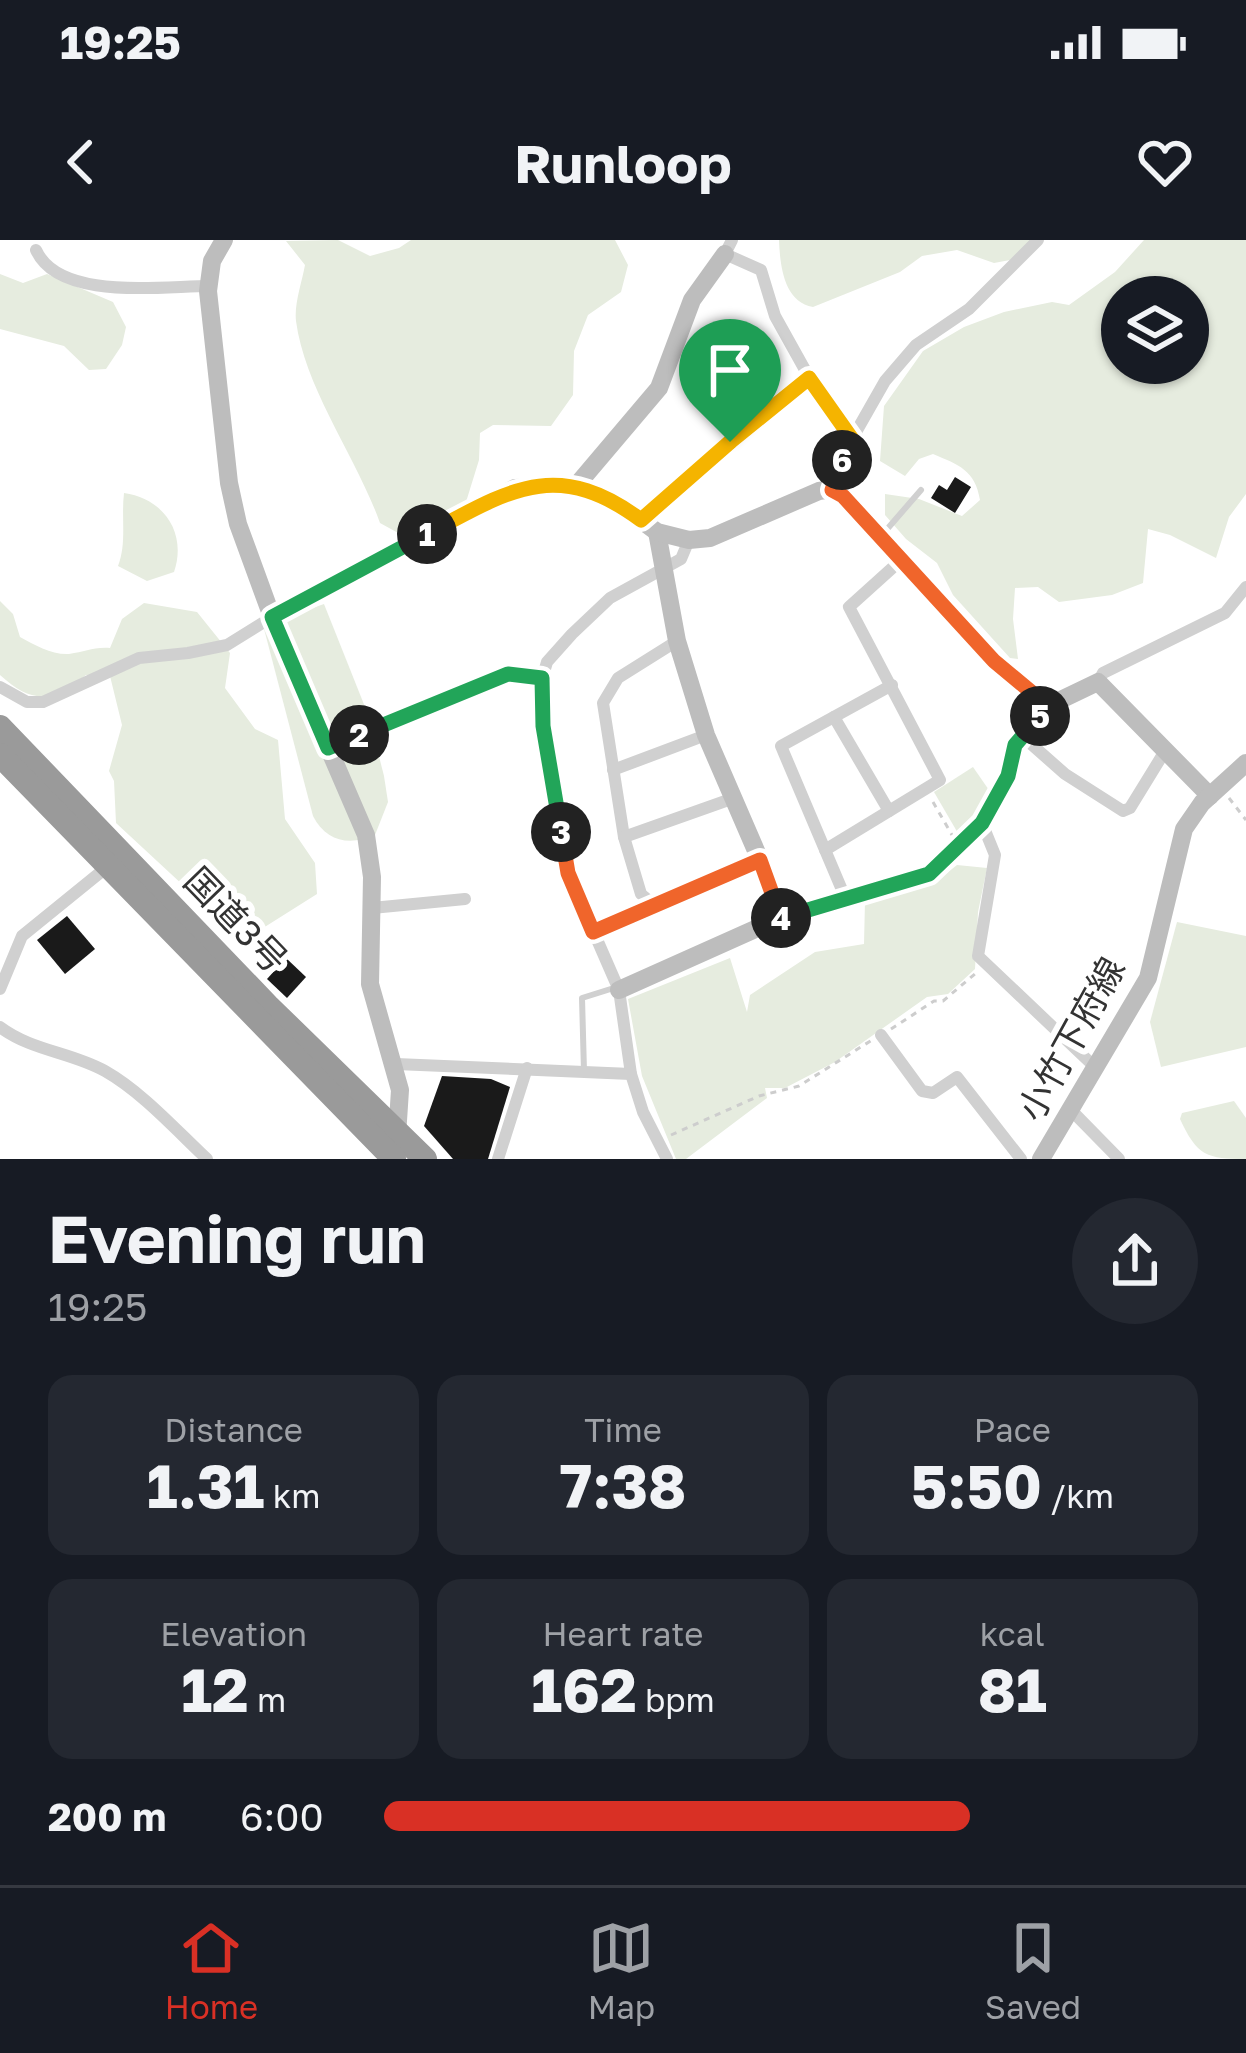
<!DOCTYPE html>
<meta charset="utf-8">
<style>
:root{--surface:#171b24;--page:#242831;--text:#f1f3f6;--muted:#9ea1a6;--line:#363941;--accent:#d93025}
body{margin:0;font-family:"Golos Text","Noto Sans JP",sans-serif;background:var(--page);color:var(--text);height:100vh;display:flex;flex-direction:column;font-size:45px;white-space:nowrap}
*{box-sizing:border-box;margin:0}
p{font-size:39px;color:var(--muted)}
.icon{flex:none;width:66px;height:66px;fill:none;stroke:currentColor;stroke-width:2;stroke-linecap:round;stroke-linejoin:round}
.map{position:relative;height:919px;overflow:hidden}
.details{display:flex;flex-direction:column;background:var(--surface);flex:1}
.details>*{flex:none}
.controls{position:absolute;left:1101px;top:36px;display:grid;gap:24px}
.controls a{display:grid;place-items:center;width:108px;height:108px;border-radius:50%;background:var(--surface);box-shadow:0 3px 9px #0004;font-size:60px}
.pin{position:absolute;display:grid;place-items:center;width:102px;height:102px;color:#fff;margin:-123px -51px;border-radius:50% 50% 50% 0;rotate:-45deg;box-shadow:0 0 12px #0007}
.pin .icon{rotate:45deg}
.km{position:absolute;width:60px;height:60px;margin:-30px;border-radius:50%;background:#222;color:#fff;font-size:33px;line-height:60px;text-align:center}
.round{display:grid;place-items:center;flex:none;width:126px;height:126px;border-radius:63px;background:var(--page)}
.overview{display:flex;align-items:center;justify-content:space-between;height:204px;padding:0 48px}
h1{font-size:66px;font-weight:700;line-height:90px}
.metrics{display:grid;grid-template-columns:repeat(3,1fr);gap:18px;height:204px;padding:12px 48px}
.metrics div{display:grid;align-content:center;border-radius:24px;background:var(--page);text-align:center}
.metrics b{font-size:60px;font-weight:700}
.metrics small{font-size:33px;font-weight:400}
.metrics p{font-size:33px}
ul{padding:0 48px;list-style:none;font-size:39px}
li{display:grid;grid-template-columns:192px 144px 1fr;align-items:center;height:90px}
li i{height:30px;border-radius:15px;background:var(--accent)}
.status{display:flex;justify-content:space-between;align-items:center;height:84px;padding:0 60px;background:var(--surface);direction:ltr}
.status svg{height:33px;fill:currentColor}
header{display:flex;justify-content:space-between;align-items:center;height:156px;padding:0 48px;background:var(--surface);font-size:54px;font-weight:700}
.dock{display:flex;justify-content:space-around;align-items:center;height:168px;border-top:3px solid var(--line);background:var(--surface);font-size:33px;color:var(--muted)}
.dock a{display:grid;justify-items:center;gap:6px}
.dock .active{color:var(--accent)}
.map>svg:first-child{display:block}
</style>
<div class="status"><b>19:25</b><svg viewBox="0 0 49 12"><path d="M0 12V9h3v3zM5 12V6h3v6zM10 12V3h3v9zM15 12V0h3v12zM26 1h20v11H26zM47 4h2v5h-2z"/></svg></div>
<header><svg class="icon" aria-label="back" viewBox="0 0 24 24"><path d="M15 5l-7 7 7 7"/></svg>Runloop<svg class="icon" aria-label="heart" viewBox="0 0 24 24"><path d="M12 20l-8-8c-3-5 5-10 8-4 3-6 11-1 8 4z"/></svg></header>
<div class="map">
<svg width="1246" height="919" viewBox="0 0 1246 919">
<rect width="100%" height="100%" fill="#fff"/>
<g fill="#e6ecdf" fill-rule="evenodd">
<path d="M338 0 370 16 399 8 411 0H615L628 25 621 52 588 75 574 111 573 155 551 186 493 185 480 193 479 220 466 262 400 294 380 283C357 218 305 149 296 81 294 64 302 42 305 25L286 1Z"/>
<path d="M779 0H1033L1010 20 994 23 957 10 922 16 900 32 813 67C784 62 780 26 779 0Z"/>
<path d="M1144 0H1246V254L1229 277 1216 318 1170 295 1148 289 1143 343 1112 355 1059 362 1038 347 1015 348 1013 379 1018 419 1010 418 953 355 937 323 906 299 885 275V254L919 259 962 276 980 260C975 230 959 225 933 214L919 219 905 236 880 221 884 166 923 111 964 87 1004 72 1052 62 1069 65 1115 32ZM1122 57H1188V123H1122Z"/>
<path d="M0 34 23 43 47 34 113 62 126 87 122 105 106 129 89 130 64 106 0 89Z"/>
<path d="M124 253C165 259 187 294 174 332L147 341 118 326C127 303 121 278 124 253Z"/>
<path d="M0 361 13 374 20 397C35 405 52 415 69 414 85 412 92 407 110 408L122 379 144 363 197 372 230 413 225 448 255 489 278 500 285 579 315 623 317 654 249 697 212 672 116 583 114 541 109 531 122 485 110 436 86 435C52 462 33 465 0 435Z"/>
<path d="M324 364 369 477 384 536 388 562 375 595C350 606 326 602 313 576L263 385Z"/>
<path d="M973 527 991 553 959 595 934 552Z"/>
<path d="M957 625 987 628 978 672 975 729 948 754 927 757 835 822 785 848H765L767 858 686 919H676L642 836 628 759 730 718 747 772 750 755 815 712 864 704 865 661 934 643Z"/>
<path d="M1177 682 1246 696V807L1161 827 1150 782Z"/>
<path d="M1234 861 1246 878V919C1207 919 1197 916 1180 879L1182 873Z"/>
</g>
<g fill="#1a1a1a">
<path d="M955 237 971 247 955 273 931 258 939 245 947 250Z"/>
<path d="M67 676 95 709 65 734 37 700Z"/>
<path d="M286 718 306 737 287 758 267 739Z"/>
<path d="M442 836 491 839 510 847 488 919H453L424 886Z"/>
</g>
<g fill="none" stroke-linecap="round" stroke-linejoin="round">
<g stroke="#cdcdcd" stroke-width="3" stroke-dasharray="6 6" stroke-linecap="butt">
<path d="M650 269 800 146"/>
<path d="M343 502 508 433 529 435"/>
<path d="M1229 558 1246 580"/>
<path d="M933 562 952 595"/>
<path d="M606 687 641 671"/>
<path d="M891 789 934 761H943L976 733"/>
<path d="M671 895 759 856 799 846 872 800"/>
</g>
<g stroke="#d0d0d0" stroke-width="6">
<path d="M882 295 921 250"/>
<path d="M584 831 582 758 617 747"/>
</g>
<g stroke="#d0d0d0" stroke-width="12">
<path d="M732 0 725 14 761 30 775 76 819 155 852 199"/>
<path d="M36 10C59 61 161 46 209 46"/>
<path d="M832 249 852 199 885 141 916 105 969 69 1038 0"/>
<path d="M677 401 618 438 603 463 624 597 641 654 653 664 760 620"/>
<path d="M1098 442 1103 433 1225 373 1246 347"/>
<path d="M0 447 27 462H43L139 418 188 413 227 405 272 377"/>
<path d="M834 477 889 571"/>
<path d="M1022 496 1065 534 1123 571 1130 568 1165 511"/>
<path d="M613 530 706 495"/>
<path d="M982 583 995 615 978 716 1097 829"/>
<path d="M624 597 734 558"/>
<path d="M825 610 940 540 849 367 900 321"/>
<path d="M845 657 781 506 892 445"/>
<path d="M372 668 465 659"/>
<path d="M0 749 22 696 107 627"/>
<path d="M0 787C32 811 71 812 105 831 142 852 176 890 207 919"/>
<path d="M881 795 922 851 933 853 957 837 1021 919"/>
<path d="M396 824 631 834"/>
<path d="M1072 871 1119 919"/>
<path d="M498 919 527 828"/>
<path d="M667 919 643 872 631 834 619 750 568 633 543 486 540 446 547 422 572 394 610 358 681 319 689 300"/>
</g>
<g stroke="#bdbdbd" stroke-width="18">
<path d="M224 0 212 21 208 51 229 243 238 284 272 377 366 595 372 637 370 744 400 850 397 896"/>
<path d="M576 246 659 148 692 60 725 14"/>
<path d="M657 292 677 401 706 495 760 620 780 678"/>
<path d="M272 377 515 248 576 246 622 266 657 292 689 300 710 298 819 251 832 249 843 256 994 421 1048 466 1098 442 1210 556"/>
<path d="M619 750 780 678 929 634 982 583 1008 535 1015 505 1048 466"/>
<path d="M1041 919 1148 738 1184 589 1202 563 1246 523"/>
</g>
<g stroke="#9a9a9a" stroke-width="24">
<path d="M0 487 268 766 425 919"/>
<path d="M0 515 394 919"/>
</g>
</g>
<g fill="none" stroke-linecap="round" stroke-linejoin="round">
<g stroke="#fff" stroke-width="24">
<path id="split-1" d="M427 294C508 251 556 217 641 280L730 202"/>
</g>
<g stroke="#fff" stroke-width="24">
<path id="split-2" d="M359 495 328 508 272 377 427 294"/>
</g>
<g stroke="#fff" stroke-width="24">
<path id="split-3" d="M359 495 508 434 542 438 543 486 561 592"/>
</g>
<g stroke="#fff" stroke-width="24">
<path id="split-4" d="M561 592 568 633 593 692 760 620 781 678"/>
</g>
<g stroke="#fff" stroke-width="24">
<path id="split-5" d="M781 678 929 634 982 583 1008 536 1015 505 1040 476"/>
</g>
<g stroke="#fff" stroke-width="24">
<path id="split-6" d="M842 220 832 250 843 256 994 421 1048 466 1040 476"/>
</g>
<g stroke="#fff" stroke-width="24">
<path id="split-7" d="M730 202 809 138 852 199 842 220"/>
</g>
<use href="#split-1" stroke="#f5b400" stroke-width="15"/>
<use href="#split-2" stroke="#22a559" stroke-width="15"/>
<use href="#split-3" stroke="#22a559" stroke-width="15"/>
<use href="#split-4" stroke="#f0652b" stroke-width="15"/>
<use href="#split-5" stroke="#22a559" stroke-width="15"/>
<use href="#split-6" stroke="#f0652b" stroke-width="15"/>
<use href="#split-7" stroke="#f5b400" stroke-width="15"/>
</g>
<g text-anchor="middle" stroke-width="12" stroke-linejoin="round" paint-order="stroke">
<g font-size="36" fill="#333" stroke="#fff">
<text transform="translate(236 680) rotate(46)" y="13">国道3号</text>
<text transform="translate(1071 799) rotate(-61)" y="13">小竹下府線</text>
</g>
</g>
</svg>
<div class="controls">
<a><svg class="icon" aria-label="layers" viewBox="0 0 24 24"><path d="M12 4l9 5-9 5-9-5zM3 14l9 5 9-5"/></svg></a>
</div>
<div class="pin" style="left:730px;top:202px;background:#1e9e55"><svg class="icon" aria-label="arrive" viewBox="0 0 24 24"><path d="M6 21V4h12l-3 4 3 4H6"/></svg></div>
<b class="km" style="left:427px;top:294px">1</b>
<b class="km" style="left:359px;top:495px">2</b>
<b class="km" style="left:561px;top:592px">3</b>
<b class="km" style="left:781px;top:678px">4</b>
<b class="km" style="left:1040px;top:476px">5</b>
<b class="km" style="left:842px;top:220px">6</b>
</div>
<section class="details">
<div class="overview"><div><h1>Evening run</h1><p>19:25</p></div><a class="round"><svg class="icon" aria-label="share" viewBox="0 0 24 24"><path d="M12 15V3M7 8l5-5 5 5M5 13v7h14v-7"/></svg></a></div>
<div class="metrics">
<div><p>Distance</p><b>1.31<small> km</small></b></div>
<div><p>Time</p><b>7:38</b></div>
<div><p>Pace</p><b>5:50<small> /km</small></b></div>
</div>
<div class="metrics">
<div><p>Elevation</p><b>12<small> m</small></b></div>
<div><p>Heart rate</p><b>162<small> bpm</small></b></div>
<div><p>kcal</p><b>81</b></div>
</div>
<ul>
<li><b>200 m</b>6:00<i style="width:72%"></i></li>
</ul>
</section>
<nav class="dock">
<a class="active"><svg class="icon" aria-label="home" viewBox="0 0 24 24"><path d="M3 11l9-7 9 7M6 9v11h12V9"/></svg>Home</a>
<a><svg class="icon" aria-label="map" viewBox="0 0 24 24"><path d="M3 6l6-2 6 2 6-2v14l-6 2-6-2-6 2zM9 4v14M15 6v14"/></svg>Map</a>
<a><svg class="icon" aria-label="saved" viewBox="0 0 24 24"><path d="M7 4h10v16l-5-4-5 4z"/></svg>Saved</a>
</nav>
